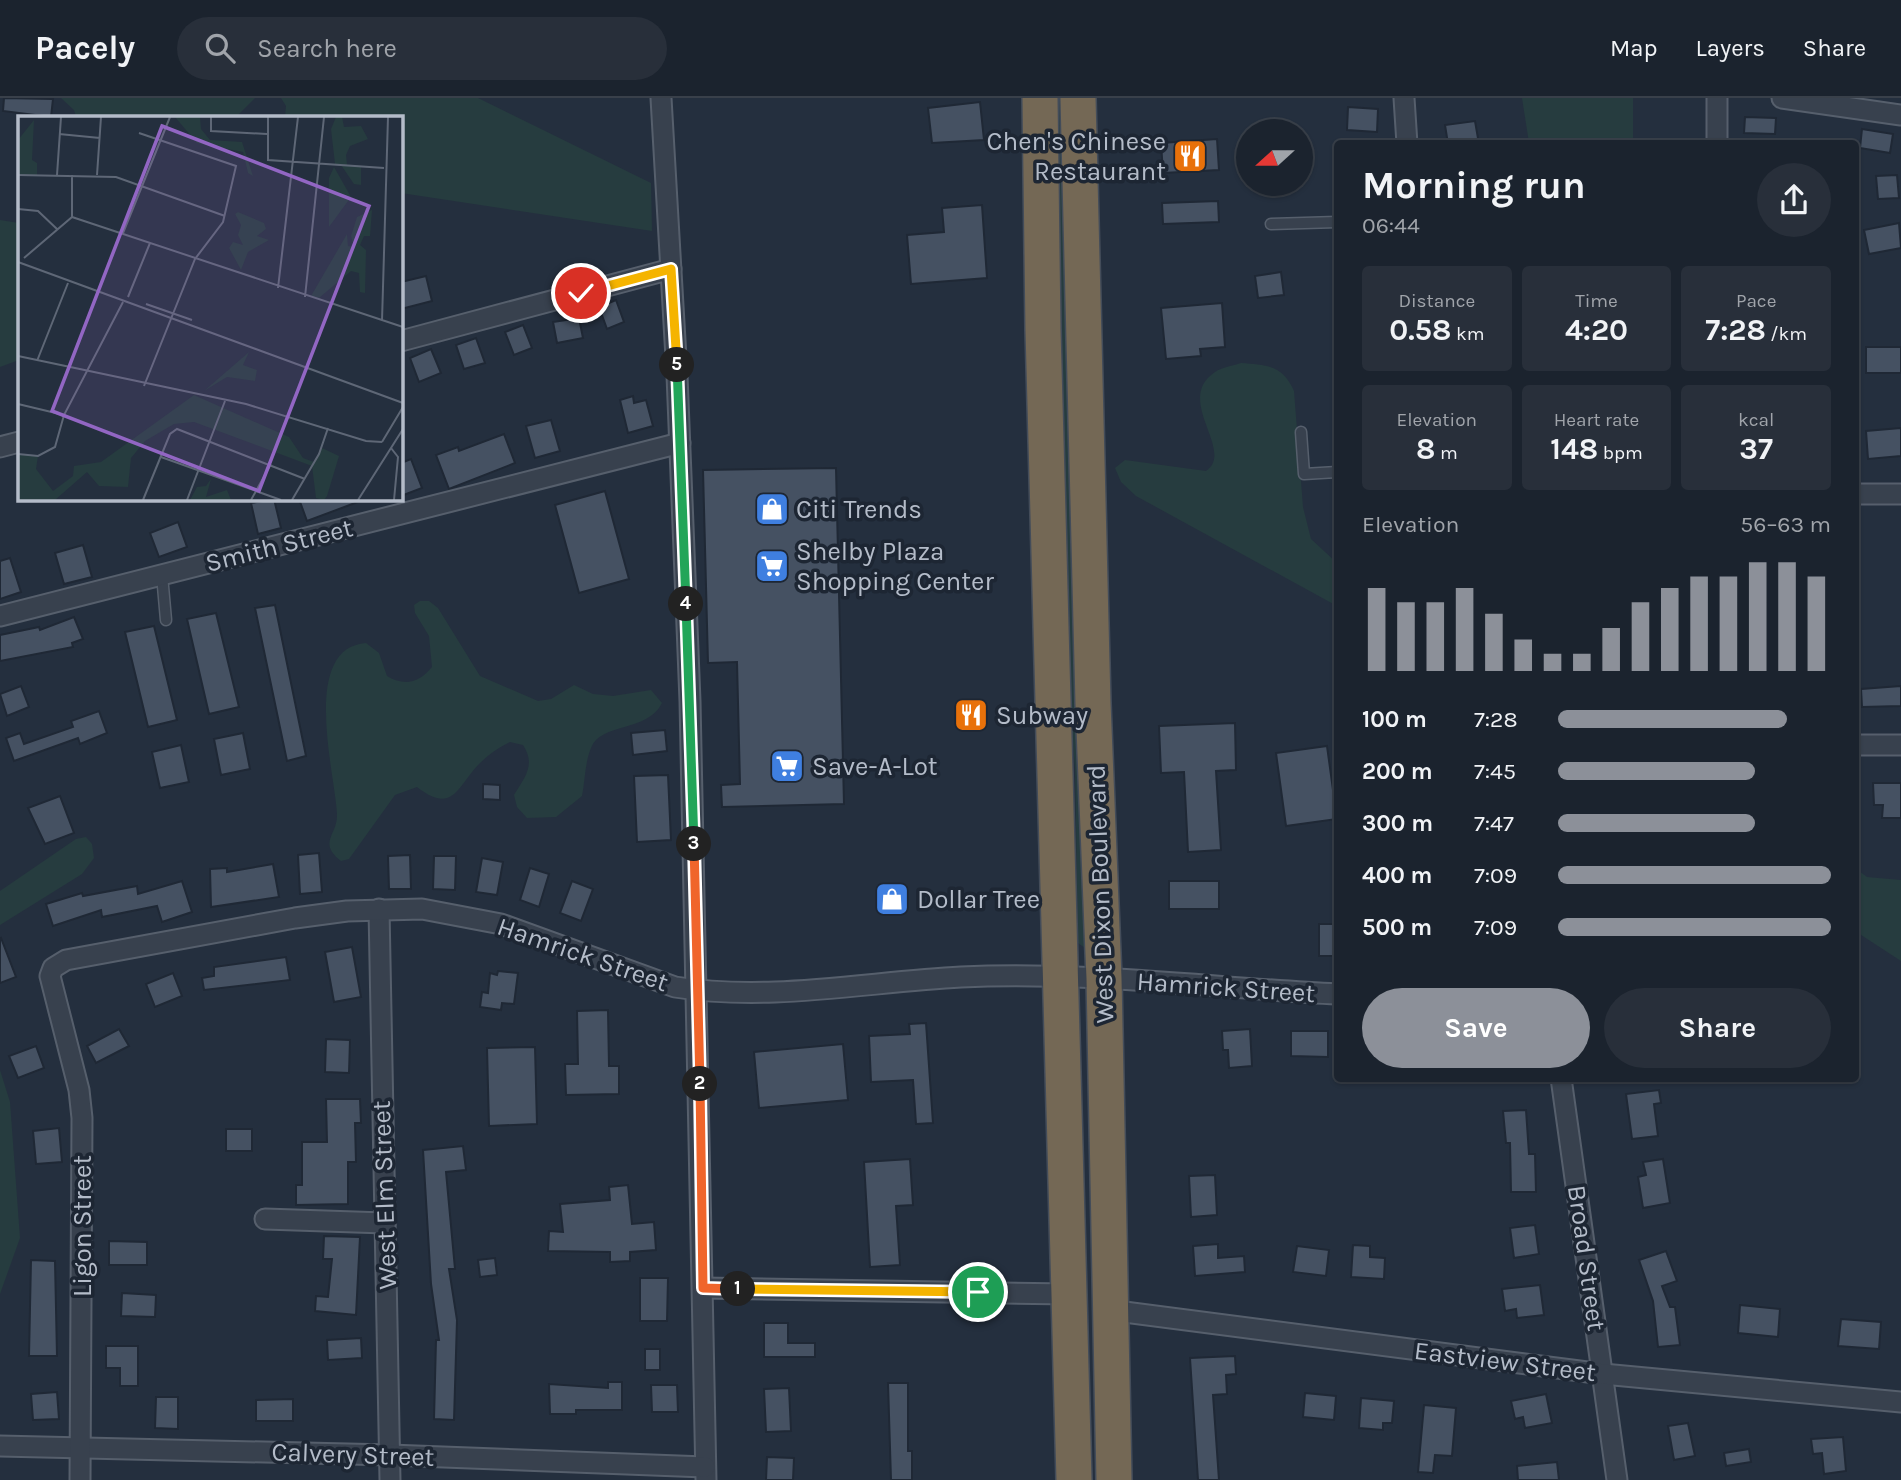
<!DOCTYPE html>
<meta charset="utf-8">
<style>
:root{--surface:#1b232e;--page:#282f3a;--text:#f1f3f6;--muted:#a0a4aa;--line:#39404a;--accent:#8c9099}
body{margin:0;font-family:Karla,sans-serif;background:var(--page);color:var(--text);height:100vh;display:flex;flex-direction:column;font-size:26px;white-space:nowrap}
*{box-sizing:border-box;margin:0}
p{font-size:23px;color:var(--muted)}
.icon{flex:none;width:38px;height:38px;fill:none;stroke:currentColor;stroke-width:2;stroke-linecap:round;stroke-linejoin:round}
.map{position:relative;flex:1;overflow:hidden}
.side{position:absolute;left:1334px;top:42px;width:525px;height:942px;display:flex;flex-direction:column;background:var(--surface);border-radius:7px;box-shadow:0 2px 5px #0004,0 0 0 2px var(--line)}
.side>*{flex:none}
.needle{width:46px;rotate:249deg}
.controls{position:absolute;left:1236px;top:21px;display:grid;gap:14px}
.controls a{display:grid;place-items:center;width:77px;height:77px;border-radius:50%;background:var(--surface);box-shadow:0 2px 5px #0004,0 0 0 2px var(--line);font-size:35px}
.pin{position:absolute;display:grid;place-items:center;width:60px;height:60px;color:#fff;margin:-30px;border:4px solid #fff;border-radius:50%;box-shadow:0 2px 7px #0007}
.km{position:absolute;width:35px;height:35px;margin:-18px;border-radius:50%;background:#222;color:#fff;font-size:19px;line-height:35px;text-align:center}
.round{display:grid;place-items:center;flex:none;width:74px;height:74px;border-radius:37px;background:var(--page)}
.summary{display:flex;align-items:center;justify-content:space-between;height:119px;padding:0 28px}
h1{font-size:38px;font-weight:700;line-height:52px}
.figures{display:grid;grid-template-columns:repeat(3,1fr);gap:10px;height:119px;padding:7px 28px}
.figures div{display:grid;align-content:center;border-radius:7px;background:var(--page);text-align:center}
.figures b{font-size:30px;font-weight:700}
.figures small{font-size:19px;font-weight:400}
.figures p{font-size:19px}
.chart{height:196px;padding:14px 28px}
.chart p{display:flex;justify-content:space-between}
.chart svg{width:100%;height:126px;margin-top:7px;stroke:var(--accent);stroke-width:6}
.primary-button{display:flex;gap:14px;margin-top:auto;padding:14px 28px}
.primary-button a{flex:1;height:80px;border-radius:42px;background:var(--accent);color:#fff;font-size:28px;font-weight:700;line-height:80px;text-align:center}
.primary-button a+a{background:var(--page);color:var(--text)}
ul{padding:0 28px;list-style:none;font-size:23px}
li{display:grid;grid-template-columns:112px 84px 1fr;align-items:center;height:52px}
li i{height:18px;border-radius:9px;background:var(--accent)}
header{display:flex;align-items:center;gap:42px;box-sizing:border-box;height:98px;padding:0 35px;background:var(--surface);border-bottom:2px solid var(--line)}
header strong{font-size:33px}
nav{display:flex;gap:38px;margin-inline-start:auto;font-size:24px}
.search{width:490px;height:63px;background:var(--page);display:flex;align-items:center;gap:18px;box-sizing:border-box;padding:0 24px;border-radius:38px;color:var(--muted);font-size:26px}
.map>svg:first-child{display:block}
</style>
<header>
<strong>Pacely</strong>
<div class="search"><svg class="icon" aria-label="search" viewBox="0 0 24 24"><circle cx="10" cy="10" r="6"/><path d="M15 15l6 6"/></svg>Search here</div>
<nav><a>Map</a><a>Layers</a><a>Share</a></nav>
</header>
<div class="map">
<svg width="1901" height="1382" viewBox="0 0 1901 1382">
<rect width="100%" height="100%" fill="#242f3e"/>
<g fill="#263c3f">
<path d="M61 0H255L236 19H76L74 12Z"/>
<path d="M281 0H478L651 85 652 133 401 95V19H285L286 8Z"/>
<path d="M1050 0H1071L1088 848 1085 850 1078 845 1075 670 1064 543Z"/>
<path d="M1522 0H1633V45H1529Z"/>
<path d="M0 122 19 125V262L0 269Z"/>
<path d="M1241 265C1266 267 1283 267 1294 293L1303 409 1311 441 1337 465V508L1136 398 1121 384 1115 370 1125 362 1206 373C1236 353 1173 302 1215 274 1222 269 1233 268 1241 265Z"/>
<path d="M420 503H429L438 510 480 578 538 603 551 601 574 587 593 596 613 598 651 592 662 605C647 635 601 624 591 650 585 664 585 683 582 698L556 719 527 720 517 709 514 697C525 679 536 667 523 647L510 644C498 650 489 656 479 666 457 689 453 717 417 689L395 697 349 761 341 763C317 744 338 737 337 716 335 675 300 550 366 545L379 555 387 578C405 589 420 584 432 569L429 538 415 515 414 507Z"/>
<path d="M86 739 92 746 94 760 82 776 0 827V793L76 741Z"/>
<path d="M1855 770 1867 779 1901 782V863L1855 833Z"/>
<path d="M0 972 10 1004 20 1140 0 1196Z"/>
</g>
<g fill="#455162" stroke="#1f2835" stroke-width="2">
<path d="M4 0 53 1 51 19 3 13Z"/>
<path d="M980 4 984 42 932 45 928 10Z"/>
<path d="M1348 9 1378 11 1377 34 1347 32Z"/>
<path d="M1745 19 1776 20 1775 36 1744 35Z"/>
<path d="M1475 23 1479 46H1448L1445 27Z"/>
<path d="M1862 31 1893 36 1890 55 1860 50Z"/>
<path d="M1217 41 1219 72 1163 75 1161 45Z"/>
<path d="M1897 77 1899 100 1878 101 1876 78Z"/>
<path d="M1218 103 1219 124 1163 126 1162 105Z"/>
<path d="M982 107 987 180 911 186 907 137 944 134 942 110Z"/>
<path d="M1899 125 1901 150 1869 156 1864 132Z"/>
<path d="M1281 174 1284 197 1258 200 1255 178Z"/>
<path d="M426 178 432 203 401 211V184Z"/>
<path d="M616 202 624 224 607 231 599 209Z"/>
<path d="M1222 205 1225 249 1200 251 1201 258 1166 261 1161 210Z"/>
<path d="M579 220 583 240 557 245 553 224Z"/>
<path d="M523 227 532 250 514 257 505 234Z"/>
<path d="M476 240 485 265 464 271 456 247Z"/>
<rect x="1866" y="249" width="35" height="26"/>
<path d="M431 251 441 275 419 284 410 260Z"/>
<path d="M633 298 634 305 646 302 653 328 628 335 620 302Z"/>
<path d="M551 322 560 353 535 360 526 328Z"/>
<path d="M1901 330V358L1868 361 1866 333Z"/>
<path d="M504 336 515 365 449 391 436 357 458 349 459 353Z"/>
<path d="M411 361 422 390 401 398V365Z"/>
<path d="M836 370 844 706 722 709 721 687 740 686 737 564 708 565 703 372Z"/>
<path d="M605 393 629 481 579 495 555 407Z"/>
<path d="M274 401 281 430 258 436 251 405Z"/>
<path d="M299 401H362L363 402 307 423Z"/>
<path d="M178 424 187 449 159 459 150 435Z"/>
<path d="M83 447 92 479 64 486 55 455Z"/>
<path d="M10 460 21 494 0 501V463Z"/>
<path d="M275 507 306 658 287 663 255 510Z"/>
<path d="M216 515 239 609 209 616 187 521Z"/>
<path d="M74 519 83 541 72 545 73 549 0 563V537L39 529 40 532Z"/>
<path d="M154 528 177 622 148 629 125 534Z"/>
<path d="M21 588 29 609 7 618 0 596Z"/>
<path d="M1901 588V608L1862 609 1861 591Z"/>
<path d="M99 613 107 635 80 646 78 640 14 663 6 640 20 635 24 646 73 629 71 623Z"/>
<path d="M1235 625 1236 672 1216 673 1221 752 1188 754 1184 674 1161 675 1159 628Z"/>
<path d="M665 632 667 653 633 657 631 635Z"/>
<path d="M243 635 250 671 221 677 214 641Z"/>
<path d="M181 647 189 684 160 690 152 654Z"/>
<path d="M1327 648 1337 721 1286 728 1276 655Z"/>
<path d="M668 677 671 742 637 744 634 678Z"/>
<path d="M1873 685H1901V720H1882L1883 707H1874Z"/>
<path d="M483 686 500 687V702L483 701Z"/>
<path d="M60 698 74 735 45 746 28 710Z"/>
<path d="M319 755 322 794 300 796 298 757Z"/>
<path d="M410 757 411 791H389L388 758Z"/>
<path d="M434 758H456L455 792 433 791Z"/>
<path d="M482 760 503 764 497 797 476 794Z"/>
<path d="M273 766 279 799 211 809 210 771 227 770V774Z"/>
<path d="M530 770 549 776 539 809 520 802Z"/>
<path d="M182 783 192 814 162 824 157 808 102 819 101 812 53 828 46 806 82 795 83 798 137 788 138 796Z"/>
<path d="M572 783 593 791 581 823 560 815Z"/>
<rect x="1169" y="783" width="50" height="28"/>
<rect x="1319" y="826" width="18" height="32"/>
<path d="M1 840 16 879 0 885V841Z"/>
<path d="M352 849 361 899 334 904 325 854Z"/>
<path d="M286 859 290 882 204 892 202 880 214 878V869Z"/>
<path d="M498 873 518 875 514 906 502 905 501 912 480 909 482 894 488 895 490 875 497 877Z"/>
<path d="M173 875 182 898 155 909 146 886Z"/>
<path d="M608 912 609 968H619V996L566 997 565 966H578L577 913Z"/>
<path d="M926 925 933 1025 916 1026 913 982 871 984 869 938 910 936 909 926Z"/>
<path d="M119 931 129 948 96 965 87 948Z"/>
<path d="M1250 931 1252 968 1229 970 1228 952H1223L1222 933Z"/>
<path d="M1291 933H1328V959L1291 958Z"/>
<path d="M326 941 350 942 349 975 325 974Z"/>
<path d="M843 946 848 1002 759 1010 754 954Z"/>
<path d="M36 948 44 970 18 980 9 958Z"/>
<path d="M535 949 537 1026 489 1028 487 950Z"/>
<path d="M1659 992 1661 1005 1654 1006 1658 1038 1632 1041 1626 996Z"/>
<path d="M326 1001H360L361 1025H355L356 1064H348V1106L296 1107V1087H302V1044H327Z"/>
<path d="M1526 1012 1529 1056H1535L1536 1094H1511L1510 1045H1506L1503 1013Z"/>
<path d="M59 1030 62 1064 36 1066 33 1033Z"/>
<rect x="226" y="1031" width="26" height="22"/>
<path d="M463 1048 466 1072 446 1074 455 1171H449L457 1222 454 1322 434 1321 436 1242H439L431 1186 423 1052Z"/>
<path d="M910 1061 913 1107 896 1108 900 1167 870 1169 864 1064Z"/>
<path d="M1663 1061 1670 1105 1643 1110 1638 1079 1646 1077 1643 1064Z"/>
<path d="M1215 1077 1217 1117 1191 1119 1189 1078Z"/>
<path d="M628 1087 632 1126 654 1124 656 1152 630 1154V1163L610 1164V1154L548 1153 549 1133 563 1134 560 1106 610 1102 609 1089Z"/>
<path d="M1535 1127 1539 1156 1514 1160 1510 1130Z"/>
<path d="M324 1138 360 1139 356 1217 315 1213 316 1198 328 1199 332 1161H323Z"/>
<path d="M109 1143 147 1144V1167H109Z"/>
<path d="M1218 1146V1160L1244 1158 1245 1174 1195 1178 1193 1148Z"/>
<path d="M1353 1147 1370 1148V1159L1385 1160 1384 1181 1351 1179Z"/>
<path d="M1297 1148 1329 1152 1326 1178 1293 1174Z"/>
<path d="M1666 1153 1677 1183 1662 1188 1670 1209H1675L1680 1247 1658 1249 1653 1203 1639 1162Z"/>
<path d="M495 1160 497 1177 480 1179 478 1162Z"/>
<path d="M31 1162 55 1163 57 1258H29Z"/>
<path d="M640 1180H668L667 1223H640Z"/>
<path d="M1540 1187 1544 1217 1517 1220 1516 1211 1505 1213 1502 1191Z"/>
<path d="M122 1195 156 1197 155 1219 121 1218Z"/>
<path d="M1740 1207 1780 1211 1778 1239 1738 1235Z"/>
<path d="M1841 1221 1881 1224 1879 1251 1838 1248Z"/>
<path d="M764 1225H788V1245H815V1259H764Z"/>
<path d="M361 1240 362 1260 328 1262 327 1242Z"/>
<path d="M106 1248H138V1288H120V1270H106Z"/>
<rect x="645" y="1251" width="15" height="21"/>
<path d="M1235 1258 1236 1276 1226 1277 1227 1296 1213 1297 1219 1382H1198L1190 1260Z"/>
<path d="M608 1284H622V1312H576V1316H550L549 1286 608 1290Z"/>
<path d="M888 1285H908V1353H912V1382H891Z"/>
<path d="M651 1287H677L678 1314H652Z"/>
<path d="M789 1290 791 1333 766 1334 764 1291Z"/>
<path d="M57 1294 59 1321 33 1322 31 1296Z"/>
<path d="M1305 1295 1336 1298 1334 1322 1303 1319Z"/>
<path d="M1546 1296 1552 1325 1525 1330 1523 1319 1515 1321 1511 1303Z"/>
<path d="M156 1299H178V1331L155 1330Z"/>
<path d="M1361 1300 1394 1303 1392 1325H1383V1332L1359 1330Z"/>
<path d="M293 1301V1323H256V1302Z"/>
<path d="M1424 1307 1456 1310 1452 1358 1435 1357 1433 1375 1418 1374Z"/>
<path d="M1688 1325 1695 1358 1674 1362 1668 1328Z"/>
<path d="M1843 1339 1846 1373 1824 1376 1822 1355 1813 1356 1811 1341Z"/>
<path d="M1749 1351 1751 1364 1726 1368 1724 1355Z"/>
<path d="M767 1359 794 1360 793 1382H766Z"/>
<path d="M1557 1364 1559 1382H1518L1517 1368Z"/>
</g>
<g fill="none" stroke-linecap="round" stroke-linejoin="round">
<g stroke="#565f6c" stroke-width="13">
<g id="lane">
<path d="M1271 126 1337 124"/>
<path d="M1301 334 1304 376 1337 374"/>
<path d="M162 477 166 522"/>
</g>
</g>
<g stroke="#565f6c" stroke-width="23">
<g id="street">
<path d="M661 0 677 277 690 603 706 1382"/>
<path d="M1404 0 1407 46"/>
<path d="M1782 0 1901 17"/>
<path d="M1717 46V0"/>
<path d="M401 243 671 171"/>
<path d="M0 349 19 344"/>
<path d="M1855 396H1901"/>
<path d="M0 518 680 345"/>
<path d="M1855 647H1901"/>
<path d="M379 811 390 1382"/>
<path d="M1561 980 1617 1382"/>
<path d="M265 1121 385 1125"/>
<path d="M703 1190 1069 1196"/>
<path d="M1109 1212 1603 1276 1901 1304"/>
<path d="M0 1348 390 1357 705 1369"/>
<path d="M80 1382 82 1020 79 992 50 878 53 870 66 862 295 820 347 813 422 811 501 826 675 889C770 904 866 884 961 879 1086 873 1212 890 1337 896"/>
</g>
</g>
<g stroke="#434c59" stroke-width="38">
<g id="highway">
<path d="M1040 0 1043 232 1074 1382"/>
<path d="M1078 0 1093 605 1104 880 1114 1382"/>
</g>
</g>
<use href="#lane" stroke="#38414e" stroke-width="10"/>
<use href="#street" stroke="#38414e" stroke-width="19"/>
<use href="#highway" stroke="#746855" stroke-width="35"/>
</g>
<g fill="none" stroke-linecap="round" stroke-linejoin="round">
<g stroke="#fff" stroke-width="14">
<path id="split-1" d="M738 1191 978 1194"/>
</g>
<g stroke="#fff" stroke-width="14">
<path id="split-2" d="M700 986 703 1190 738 1191"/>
</g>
<g stroke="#fff" stroke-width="14">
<path id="split-3" d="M694 746 700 986"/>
</g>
<g stroke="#fff" stroke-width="14">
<path id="split-4" d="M686 506 694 746"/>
</g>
<g stroke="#fff" stroke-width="14">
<path id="split-5" d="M677 267 686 506"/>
</g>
<g stroke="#fff" stroke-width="14">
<path id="split-6" d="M581 195 671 171 677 267"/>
</g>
<use href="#split-1" stroke="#f5b400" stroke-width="9"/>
<use href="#split-2" stroke="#f0652b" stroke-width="9"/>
<use href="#split-3" stroke="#f0652b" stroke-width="9"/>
<use href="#split-4" stroke="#22a559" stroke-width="9"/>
<use href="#split-5" stroke="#22a559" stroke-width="9"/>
<use href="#split-6" stroke="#f5b400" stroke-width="9"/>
</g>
<defs>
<g id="restaurant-square" transform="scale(1.75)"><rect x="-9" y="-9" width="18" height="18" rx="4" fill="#e8710a" stroke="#1d2633"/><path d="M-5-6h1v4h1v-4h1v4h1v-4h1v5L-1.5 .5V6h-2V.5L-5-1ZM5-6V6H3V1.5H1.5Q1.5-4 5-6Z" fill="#fff"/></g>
<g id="shop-square" transform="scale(1.75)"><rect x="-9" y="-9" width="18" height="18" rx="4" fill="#3f7fe0" stroke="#1d2633"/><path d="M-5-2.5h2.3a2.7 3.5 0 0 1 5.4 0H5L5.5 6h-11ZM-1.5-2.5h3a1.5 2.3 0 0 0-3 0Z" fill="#fff"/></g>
<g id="supermarket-square" transform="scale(1.75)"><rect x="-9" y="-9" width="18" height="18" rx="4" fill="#3f7fe0" stroke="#1d2633"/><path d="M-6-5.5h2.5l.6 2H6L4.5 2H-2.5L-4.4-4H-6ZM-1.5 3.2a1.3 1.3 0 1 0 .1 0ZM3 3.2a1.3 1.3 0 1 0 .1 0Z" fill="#fff"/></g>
</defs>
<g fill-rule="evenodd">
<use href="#restaurant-square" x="1190" y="58"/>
<use href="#shop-square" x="772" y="411"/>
<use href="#supermarket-square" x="772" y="468"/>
<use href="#restaurant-square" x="971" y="617"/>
<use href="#supermarket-square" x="787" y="668"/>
<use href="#shop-square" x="892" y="801"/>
</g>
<g text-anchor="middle" stroke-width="7" stroke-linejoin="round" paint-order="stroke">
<g font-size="26" fill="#b4bcc9" stroke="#1d2633" text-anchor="start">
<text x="1166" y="52" text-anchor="end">Chen's Chinese<tspan x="1166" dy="30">Restaurant</tspan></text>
<text x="796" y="420">Citi Trends</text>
<text x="796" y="462">Shelby Plaza<tspan x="796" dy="30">Shopping Center</tspan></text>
<text x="996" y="626">Subway</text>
<text x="812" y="677">Save-A-Lot</text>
<text x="917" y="810">Dollar Tree</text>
</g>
<g font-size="26" fill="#b4bcc9" stroke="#1d2633">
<text transform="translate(279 447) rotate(-14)" y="9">Smith Street</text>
<text transform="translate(1100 796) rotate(-92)" y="9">West Dixon Boulevard</text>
<text transform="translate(583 856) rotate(19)" y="9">Hamrick Street</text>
<text transform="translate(1226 889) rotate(4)" y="9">Hamrick Street</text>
<text transform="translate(384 1097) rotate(-92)" y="9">West Elm Street</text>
<text transform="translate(82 1128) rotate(-90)" y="9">Ligon Street</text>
<text transform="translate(1587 1160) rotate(82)" y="9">Broad Street</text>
<text transform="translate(1505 1263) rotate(7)" y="9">Eastview Street</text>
<text transform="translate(353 1356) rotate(2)" y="9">Calvery Street</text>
</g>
</g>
<g transform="translate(18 18)">
<rect width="385" height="385" fill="#242f3e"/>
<path d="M157 1H182L183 13 192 24 224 26 235 60 230 57 225 36 179 27ZM318 1H324L326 11 343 10 350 23 332 30 328 39 329 49 343 50V69L336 68 323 49 317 48 313 13ZM16 4 14 44 19 47V59H0V24ZM316 51 333 81 311 111V62ZM354 94 352 120H346L342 129 348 134 347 177 342 176 341 157 333 155 301 182 293 180 329 118 330 130 336 131 333 120 339 101ZM220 96 246 107 248 113 239 120 251 124 230 136 223 154 211 132 215 126 225 129 220 119 223 109 217 98ZM231 236 225 249 239 254 237 265 209 261 186 275ZM176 279 271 321 285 342 296 346 304 332 321 340 309 380 306 384 298 382 294 350 176 306 156 308 127 325 113 342 110 371 81 370 69 356 37 384H0V338L20 340 18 353 35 375 55 360 56 350 83 346ZM193 363 188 381 209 374 213 384H172L179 371 188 370Z" fill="#263c3f"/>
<path fill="none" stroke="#5e6776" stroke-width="2" d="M193 1V15L249 18M250 1V44L366 52M121 17 218 50 205 106 177 143 126 270M41 18 82 22M0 59 98 61 207 100M39 59 43 1M79 59 83 1M0 93 20 95 40 114M54 101 385 211M105 117 152 1M6 142 54 101V59M0 146 385 287M260 172 280 1M110 181 132 127M287 181 306 1M128 188 174 204M364 205 370 1M0 240 228 288 348 325 364 326M19 245 50 167M0 288 46 299M364 326 385 291M373 332 380 341 376 384M0 338 20 340 37 331 46 299 105 186M143 341 263 384M125 384 152 318 159 313 287 363M169 384 207 285M233 384 253 348M274 384 301 338 310 312M340 384 385 313"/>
<path fill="#9266c3" fill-opacity="0.15" stroke="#9266c3" stroke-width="3.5" d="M144 10 351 90 241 375 34 295Z"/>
<rect width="385" height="385" fill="none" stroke="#b4bcc9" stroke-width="3.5"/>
</g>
</svg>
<div class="controls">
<a><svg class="needle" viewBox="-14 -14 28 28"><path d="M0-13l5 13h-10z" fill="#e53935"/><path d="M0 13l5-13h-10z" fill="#a0a4aa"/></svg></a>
</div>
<div class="pin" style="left:978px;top:1194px;background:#1e9e55"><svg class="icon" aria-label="arrive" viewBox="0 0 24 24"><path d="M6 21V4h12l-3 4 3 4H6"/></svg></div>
<div class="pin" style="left:581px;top:195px;background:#d93025"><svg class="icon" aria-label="check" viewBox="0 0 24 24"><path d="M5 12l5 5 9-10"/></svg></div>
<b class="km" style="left:738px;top:1191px">1</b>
<b class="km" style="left:700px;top:986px">2</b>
<b class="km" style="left:694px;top:746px">3</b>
<b class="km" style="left:686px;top:506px">4</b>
<b class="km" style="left:677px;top:267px">5</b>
<section class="side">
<div class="summary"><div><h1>Morning run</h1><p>06:44</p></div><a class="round"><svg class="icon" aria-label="share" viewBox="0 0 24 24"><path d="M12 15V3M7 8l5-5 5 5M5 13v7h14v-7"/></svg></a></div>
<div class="figures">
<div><p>Distance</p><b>0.58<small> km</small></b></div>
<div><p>Time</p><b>4:20</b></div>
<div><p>Pace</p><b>7:28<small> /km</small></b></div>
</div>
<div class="figures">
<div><p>Elevation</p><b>8<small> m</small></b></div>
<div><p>Heart rate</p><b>148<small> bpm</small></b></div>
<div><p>kcal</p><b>37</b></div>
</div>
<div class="chart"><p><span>Elevation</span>56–63 m</p>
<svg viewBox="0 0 160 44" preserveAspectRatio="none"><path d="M5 44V15M15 44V20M25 44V20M35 44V15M45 44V24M55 44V33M65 44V38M75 44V38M85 44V29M95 44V20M105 44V15M115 44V11M125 44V11M135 44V6M145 44V6M155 44V11"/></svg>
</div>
<ul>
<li><b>100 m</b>7:28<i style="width:84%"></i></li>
<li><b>200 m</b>7:45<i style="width:72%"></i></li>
<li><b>300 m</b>7:47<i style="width:72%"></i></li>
<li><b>400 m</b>7:09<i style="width:100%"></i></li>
<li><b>500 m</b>7:09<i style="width:100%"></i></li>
</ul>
<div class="primary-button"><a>Save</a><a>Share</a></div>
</section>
</div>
